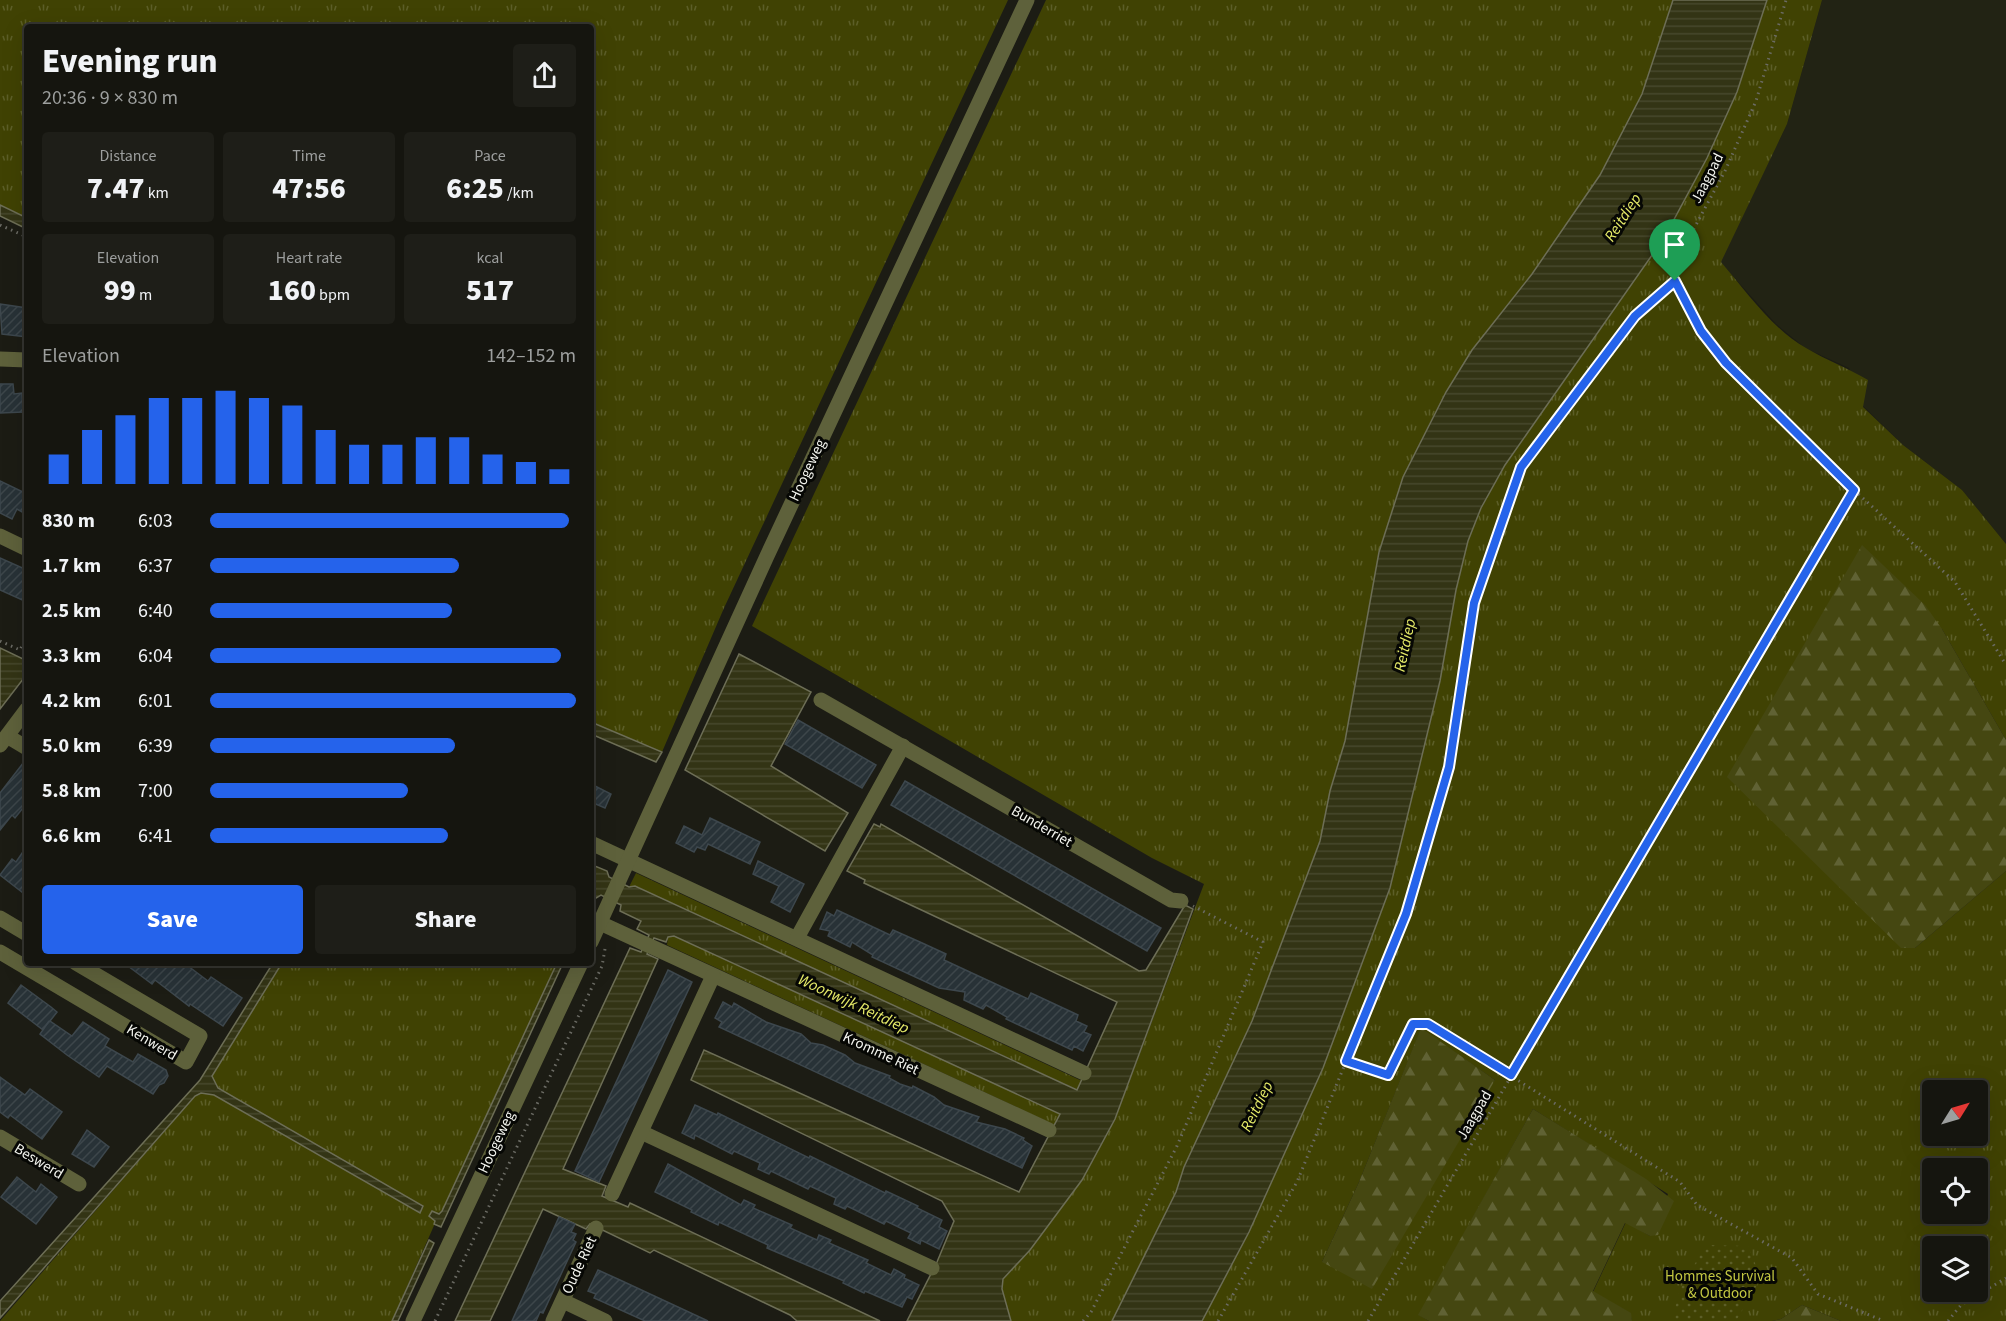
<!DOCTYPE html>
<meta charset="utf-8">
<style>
:root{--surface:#15150f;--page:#1e1e18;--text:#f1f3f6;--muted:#9d9f9e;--line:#34342f;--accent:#2563eb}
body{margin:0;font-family:"Source Sans 3",sans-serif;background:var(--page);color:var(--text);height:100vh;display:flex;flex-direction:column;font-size:22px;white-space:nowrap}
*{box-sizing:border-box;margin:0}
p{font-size:20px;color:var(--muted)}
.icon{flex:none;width:33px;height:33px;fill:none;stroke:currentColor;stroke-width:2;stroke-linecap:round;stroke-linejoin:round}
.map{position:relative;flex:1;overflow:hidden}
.details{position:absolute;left:24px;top:24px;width:570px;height:942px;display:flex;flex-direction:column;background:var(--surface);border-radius:6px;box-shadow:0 6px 24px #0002,0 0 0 2px var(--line)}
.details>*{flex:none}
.needle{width:39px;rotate:53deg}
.buttons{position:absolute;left:1922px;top:1080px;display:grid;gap:12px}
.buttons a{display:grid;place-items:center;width:66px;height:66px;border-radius:6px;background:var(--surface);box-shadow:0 6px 24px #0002,0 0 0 2px var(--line);font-size:30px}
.pin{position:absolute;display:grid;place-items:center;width:51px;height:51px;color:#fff;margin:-62px -26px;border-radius:50% 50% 50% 0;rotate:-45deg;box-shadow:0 0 6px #0007}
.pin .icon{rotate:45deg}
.round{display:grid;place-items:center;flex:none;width:63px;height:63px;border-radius:6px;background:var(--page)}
.headline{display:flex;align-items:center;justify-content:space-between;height:102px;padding:0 18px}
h1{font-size:33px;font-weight:800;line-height:45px}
.metrics{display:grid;grid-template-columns:repeat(3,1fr);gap:9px;height:102px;padding:6px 18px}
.metrics div{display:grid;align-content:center;border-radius:6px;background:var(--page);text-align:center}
.metrics b{font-size:30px;font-weight:800}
.metrics small{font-size:16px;font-weight:400}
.metrics p{font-size:16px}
.chart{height:168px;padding:12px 18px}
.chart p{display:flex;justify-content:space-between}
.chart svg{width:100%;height:108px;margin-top:6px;stroke:var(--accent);stroke-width:6}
.cta{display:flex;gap:12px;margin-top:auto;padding:12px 18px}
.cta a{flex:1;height:69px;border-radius:6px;background:var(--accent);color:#fff;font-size:24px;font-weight:800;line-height:69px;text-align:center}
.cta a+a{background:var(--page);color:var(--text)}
ul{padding:0 18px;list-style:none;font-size:20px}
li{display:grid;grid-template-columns:96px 72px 1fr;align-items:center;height:45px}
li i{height:15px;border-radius:8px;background:var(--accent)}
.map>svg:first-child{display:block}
</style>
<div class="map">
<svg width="2006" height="1321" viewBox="0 0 2006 1321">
<defs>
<pattern id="grass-tufts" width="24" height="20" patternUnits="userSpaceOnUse" patternTransform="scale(1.5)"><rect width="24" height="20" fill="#404203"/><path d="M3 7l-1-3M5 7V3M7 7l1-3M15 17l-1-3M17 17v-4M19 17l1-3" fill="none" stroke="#5c5e28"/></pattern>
<pattern id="forest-firs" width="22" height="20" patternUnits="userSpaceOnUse" patternTransform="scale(1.5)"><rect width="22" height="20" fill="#454711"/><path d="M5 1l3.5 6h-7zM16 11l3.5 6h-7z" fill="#606234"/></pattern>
<pattern id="park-dots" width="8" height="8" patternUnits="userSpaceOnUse" patternTransform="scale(1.5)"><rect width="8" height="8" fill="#404203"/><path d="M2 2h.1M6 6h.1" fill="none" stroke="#5c5e28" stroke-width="1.8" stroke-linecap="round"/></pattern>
<pattern id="water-rules" width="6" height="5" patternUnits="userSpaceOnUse" patternTransform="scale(1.5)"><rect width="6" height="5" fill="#333415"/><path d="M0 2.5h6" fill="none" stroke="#47482c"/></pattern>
<pattern id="building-hatch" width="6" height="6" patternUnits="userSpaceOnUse" patternTransform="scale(1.5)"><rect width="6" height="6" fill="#283237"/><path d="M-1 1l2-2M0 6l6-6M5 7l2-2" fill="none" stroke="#3d464a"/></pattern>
</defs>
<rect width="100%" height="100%" fill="#1c1c14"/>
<path fill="#222314" d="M1822 0H2006V544L1962 490 1903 445 1863 406 1849 368 1805 348 1776 324 1720 262 1787 124Z"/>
<g fill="url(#grass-tufts)" fill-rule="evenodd">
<path d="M0 0H1008L724 608 662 752 591 722V27H27V218L0 205Z"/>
<path d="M1046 0H1673L1642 94 1600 175 1532 274 1472 350 1446 392 1403 477 1379 552 1345 741 1330 791 1320 841 1252 1021 1184 1167 1176 1192 1112 1321H1011L1002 1289 1003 1279 1082 1180 1115 1119 1204 884 1152 858 752 626Z"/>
<path d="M1767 0H1822L1787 124 1721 262C1746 291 1772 329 1806 348 1826 360 1848 368 1868 380L1863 407 1903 445 1962 490 2006 544V740L1942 629 1915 948 2006 871V1321H1841L1802 1305 1781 1319 1772 1321H1632L1630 1313 1593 1292 1626 1222 1650 1236 1668 1194 1533 1109 1419 1315 1429 1321H1202L1249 1232 1390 888 1440 681 1456 590 1468 541 1481 508 1505 465 1664 238 1707 158 1737 92ZM1421 1029 1495 1080 1322 1262 1359 1182ZM1932 1090H1977V1136H1932ZM1932 1168H1977V1214H1932ZM1932 1246H1977V1292H1932Z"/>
<path d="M636 873 1082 1081 1078 1090 635 886 629 887Z"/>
<path d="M674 936 1060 1114 1055 1125 667 945 668 937Z"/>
<path d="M282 963H557L442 1211 430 1217 436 1221 392 1321H0L195 1096 201 1093 214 1095 420 1213 218 1088 212 1076Z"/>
</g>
<g fill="url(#forest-firs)">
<path d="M1862 545 1925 605 1942 629 2006 740V871L1915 948H1901L1727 777Z"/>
<path d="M1421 1028 1495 1080 1372 1289 1322 1262 1359 1182Z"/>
<path d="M1533 1109 1646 1179 1674 1201 1658 1235 1650 1236 1625 1223 1593 1291 1631 1313 1632 1321H1429L1418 1315Z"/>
<path d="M1802 1305 1841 1321H1772L1781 1319Z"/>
</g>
<path fill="url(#park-dots)" d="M1706 1245 1748 1246 1761 1278 1736 1321H1672L1680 1289Z"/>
<g fill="url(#water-rules)" stroke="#6d6e56" stroke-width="1.5">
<path d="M1673 0H1767L1737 92 1707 158 1664 238 1505 465 1481 508 1468 541 1456 590 1440 681 1390 888 1323 1068 1249 1232 1202 1321H1112L1176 1192 1184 1167 1252 1021 1320 841 1330 791 1345 741 1379 552 1403 477 1446 392 1472 350 1532 274 1600 175 1642 94Z"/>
<path d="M0 205 27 218V229L0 216Z"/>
<path d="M0 648 23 659 27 650V674L0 709Z"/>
<path d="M739 654 811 692 771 766 848 813 825 851 685 770Z"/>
<path d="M591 722 662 752 656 762 591 734Z"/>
<path d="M874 824 880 827 881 824 1139 971 1146 970 1185 905 1193 909 1115 1119 1082 1180 1030 1250 1003 1279 1002 1289 1011 1321H907L937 1262 954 1221 942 1201 691 1080 704 1050 1019 1192 1060 1114 674 936 668 937 666 942 654 938 647 954 658 959 563 1169 606 1186 602 1196 628 1207 630 1203 880 1321H797L790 1315 654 1250 650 1253 590 1224 586 1229 543 1209 490 1321H455L630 948 641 952 649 935 637 929 641 921 620 911 621 905 601 895 591 901V868L595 866 607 871 609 877 629 887 635 886 1077 1090 1117 1002 864 883 865 880 847 871Z"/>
<path d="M273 963H282L212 1076 218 1088 423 1206 420 1213 214 1095 201 1093 195 1096 0 1318V1301L200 1080Z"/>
<path d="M557 963H563L441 1227 434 1224 435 1221 429 1216 432 1211 439 1214 442 1211Z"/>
<path d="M429 1240 434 1243 398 1321H392Z"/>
</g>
<g fill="url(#building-hatch)" stroke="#3d474d" stroke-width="1.5">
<path d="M0 304 27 308V337L2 334Z"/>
<path d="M0 384H13L14 394 22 393 23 412 0 413Z"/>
<path d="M0 481 27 494 24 513 17 509 12 519 0 513Z"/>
<path d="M0 558 27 570V602L0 590Z"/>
<path d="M798 720 876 765 862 788 785 744Z"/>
<path d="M27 758V803L15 818 12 815 0 830V793Z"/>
<path d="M905 781 1161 928 1147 951 891 805Z"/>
<path d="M595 786 611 794 605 808 591 802Z"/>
<path d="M710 818 760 842 750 864 708 844 705 850 697 847 694 852 676 843 684 826 702 835Z"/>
<path d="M27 846V896L0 875 12 859 16 862Z"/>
<path d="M758 861 804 884 790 912 771 902 779 886 753 874Z"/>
<path d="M837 910 890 935 893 930 920 942 946 954 944 960 1028 999 1031 993 1078 1015 1076 1021 1087 1026 1084 1032 1091 1035 1083 1051 1074 1046 1072 1050 1006 1019 1007 1017 986 1005 983 1009 964 1000 965 992 939 988 872 957 873 955 852 942 850 947 828 936 830 931 820 929 827 912 834 916Z"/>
<path d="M124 963H184L208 981 211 977 242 998 223 1026 190 1004 189 1006 155 980 152 984Z"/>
<path d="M668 970 692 982 599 1182 575 1171Z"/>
<path d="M21 985 51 1007 57 1012 50 1021 72 1036 83 1022 109 1039 105 1046 133 1062 138 1054 166 1070 168 1076 164 1083 159 1085 153 1094 107 1066 99 1077 67 1055 40 1034 49 1021 43 1030 8 1003Z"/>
<path d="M723 1002 732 1007 734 1003 766 1022 801 1034 811 1043 823 1045 845 1055 855 1063 890 1076 889 1078 900 1084 912 1088 913 1086 934 1097 944 1105 979 1117 976 1122 1005 1129 1024 1138 1023 1140 1032 1146 1022 1168 719 1027 722 1022 715 1018Z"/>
<path d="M0 1077 25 1095 30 1089 62 1112 42 1139 10 1115 8 1118 0 1112Z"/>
<path d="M695 1105 717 1115 718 1113 809 1158 810 1156 885 1193 886 1191 918 1206 917 1208 942 1220 939 1227 947 1231 939 1249 921 1240 920 1244 908 1238 911 1233 886 1221 884 1224 847 1206 845 1209 834 1204 836 1198 810 1186 808 1189 771 1171 769 1174 758 1169 760 1163 734 1151 732 1154 695 1135 694 1139 682 1133Z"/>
<path d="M87 1130 109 1147 94 1167 72 1154Z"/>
<path d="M668 1164 741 1205 744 1200 755 1205 753 1208 792 1225 790 1228 817 1240 819 1235 831 1240 829 1243 868 1260 866 1263 891 1275 894 1269 905 1275 904 1278 919 1285 912 1299 907 1297 902 1307 865 1291 864 1293 843 1283 844 1281 767 1248 768 1245 719 1222 718 1225 691 1212 692 1210 655 1192Z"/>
<path d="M17 1177 36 1192 41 1184 57 1197 36 1224 1 1197Z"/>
<path d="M559 1217 575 1224 571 1232 576 1234 573 1240 576 1242 543 1313 540 1312 536 1321H512Z"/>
<path d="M598 1270 620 1280 708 1321H645L594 1298 596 1294 588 1291Z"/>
</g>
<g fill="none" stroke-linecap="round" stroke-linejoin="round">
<g stroke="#6b6b64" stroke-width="3" stroke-dasharray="1.5 4.5" stroke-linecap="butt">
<path d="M0 225 27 237"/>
<path d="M1854 490 1955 582 2006 665"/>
<path d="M0 641 20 650 27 635"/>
<path d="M1346 1061 1388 1075 1413 1025 1428 1024 1680 1182 1697 1205 1792 1258 1818 1294 1884 1321"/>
<path d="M435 1321 602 966 605 949"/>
<path d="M1083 1321 1091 1312 1177 1146 1263 942 1193 906"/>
<path d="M1218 1321 1297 1182 1406 914 1449 767 1475 603 1521 467 1635 316 1675 281"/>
<path d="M1368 1321 1854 490 1726 363 1701 331 1675 281 1677 260 1725 171 1756 101 1786 0"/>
<path d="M1948 1321 1961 1305 2006 1278"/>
</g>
<g stroke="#5e613b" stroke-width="15">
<path d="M0 359 27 360"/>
<path d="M0 536 27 549"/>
<path d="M821 700 1171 900 1181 901"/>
<path d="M7 736 27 748"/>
<path d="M0 745 27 709"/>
<path d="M591 843 1084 1073"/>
<path d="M0 918 27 934"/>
<path d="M600 923 1049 1130"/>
<path d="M797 938 903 746"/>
<path d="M0 952 186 1062 200 1036 76 963"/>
<path d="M641 1132 932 1268"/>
<path d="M0 1137 79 1184"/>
<path d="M612 1194 713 976"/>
<path d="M563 1301 605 1321"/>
<path d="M553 1321 596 1228"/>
</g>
<g stroke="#5e613b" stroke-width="15">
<path d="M591 942 767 556 1027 0"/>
<path d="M413 1321 581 963"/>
</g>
</g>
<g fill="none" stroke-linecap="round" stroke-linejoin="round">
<g stroke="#fff" stroke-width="12">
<path id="route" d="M1675 281 1701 331 1726 363 1854 490 1511 1075 1428 1024H1413L1388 1075 1346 1061 1406 914 1449 767 1474 603 1521 467 1635 316Z"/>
</g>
<use href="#route" stroke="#2563eb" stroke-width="8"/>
</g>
<g text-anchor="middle" stroke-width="6" stroke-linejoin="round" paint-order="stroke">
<g font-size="15" fill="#f4f5ef" stroke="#060704">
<text transform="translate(1707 178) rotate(-63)" y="5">Jaagpad</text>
<text transform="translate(807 470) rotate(-65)" y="5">Hoogeweg</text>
<text transform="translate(1042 826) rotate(30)" y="5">Bunderriet</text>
<text transform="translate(152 1042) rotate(31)" y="5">Kenwerd</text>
<text transform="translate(881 1053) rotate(25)" y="5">Kromme Riet</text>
<text transform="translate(1474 1115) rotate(-60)" y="5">Jaagpad</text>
<text transform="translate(496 1142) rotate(-65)" y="5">Hoogeweg</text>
<text transform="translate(39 1161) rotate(31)" y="5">Beswerd</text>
<text transform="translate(579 1265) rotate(-65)" y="5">Oude Riet</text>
</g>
<g font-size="15" fill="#c4c842" stroke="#060704">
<text x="1720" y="1281">Hommes Survival<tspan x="1720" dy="17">&amp; Outdoor</tspan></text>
</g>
<g font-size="16" font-style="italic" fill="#e6eb69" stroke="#060704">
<text transform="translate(1622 217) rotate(-57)" y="6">Reitdiep</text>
<text transform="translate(1404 645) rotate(-78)" y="6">Reitdiep</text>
<text transform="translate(854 1003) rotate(25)" y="6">Woonwijk Reitdiep</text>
<text transform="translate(1256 1106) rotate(-64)" y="6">Reitdiep</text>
</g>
</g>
</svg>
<div class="buttons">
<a><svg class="needle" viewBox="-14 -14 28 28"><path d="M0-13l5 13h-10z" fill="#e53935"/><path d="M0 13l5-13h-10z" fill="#9d9f9e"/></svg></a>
<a><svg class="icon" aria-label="locate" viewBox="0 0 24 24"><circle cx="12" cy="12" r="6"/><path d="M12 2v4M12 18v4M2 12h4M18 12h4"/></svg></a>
<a><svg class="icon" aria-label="layers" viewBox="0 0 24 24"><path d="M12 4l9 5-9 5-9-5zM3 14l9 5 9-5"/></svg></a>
</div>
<div class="pin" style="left:1675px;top:281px;background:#1e9e55"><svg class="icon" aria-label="arrive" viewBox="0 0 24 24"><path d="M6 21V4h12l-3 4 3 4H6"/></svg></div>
<section class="details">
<div class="headline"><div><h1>Evening run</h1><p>20:36 · 9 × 830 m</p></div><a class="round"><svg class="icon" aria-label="share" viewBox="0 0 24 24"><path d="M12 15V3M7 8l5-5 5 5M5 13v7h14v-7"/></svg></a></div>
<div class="metrics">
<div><p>Distance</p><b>7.47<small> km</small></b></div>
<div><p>Time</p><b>47:56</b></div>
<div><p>Pace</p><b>6:25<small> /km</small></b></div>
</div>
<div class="metrics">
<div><p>Elevation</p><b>99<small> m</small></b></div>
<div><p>Heart rate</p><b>160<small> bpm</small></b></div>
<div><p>kcal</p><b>517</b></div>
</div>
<div class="chart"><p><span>Elevation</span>142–152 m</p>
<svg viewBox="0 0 160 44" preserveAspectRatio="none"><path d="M5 44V32M15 44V22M25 44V16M35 44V9M45 44V9M55 44V6M65 44V9M75 44V12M85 44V22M95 44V28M105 44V28M115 44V25M125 44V25M135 44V32M145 44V35M155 44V38"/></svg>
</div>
<ul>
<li><b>830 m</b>6:03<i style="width:98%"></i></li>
<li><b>1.7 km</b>6:37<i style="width:68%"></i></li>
<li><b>2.5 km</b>6:40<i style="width:66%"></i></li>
<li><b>3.3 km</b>6:04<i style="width:96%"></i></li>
<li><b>4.2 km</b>6:01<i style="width:100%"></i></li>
<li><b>5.0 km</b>6:39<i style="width:67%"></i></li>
<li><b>5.8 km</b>7:00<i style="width:54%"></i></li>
<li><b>6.6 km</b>6:41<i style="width:65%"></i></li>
</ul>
<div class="cta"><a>Save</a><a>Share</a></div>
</section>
</div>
